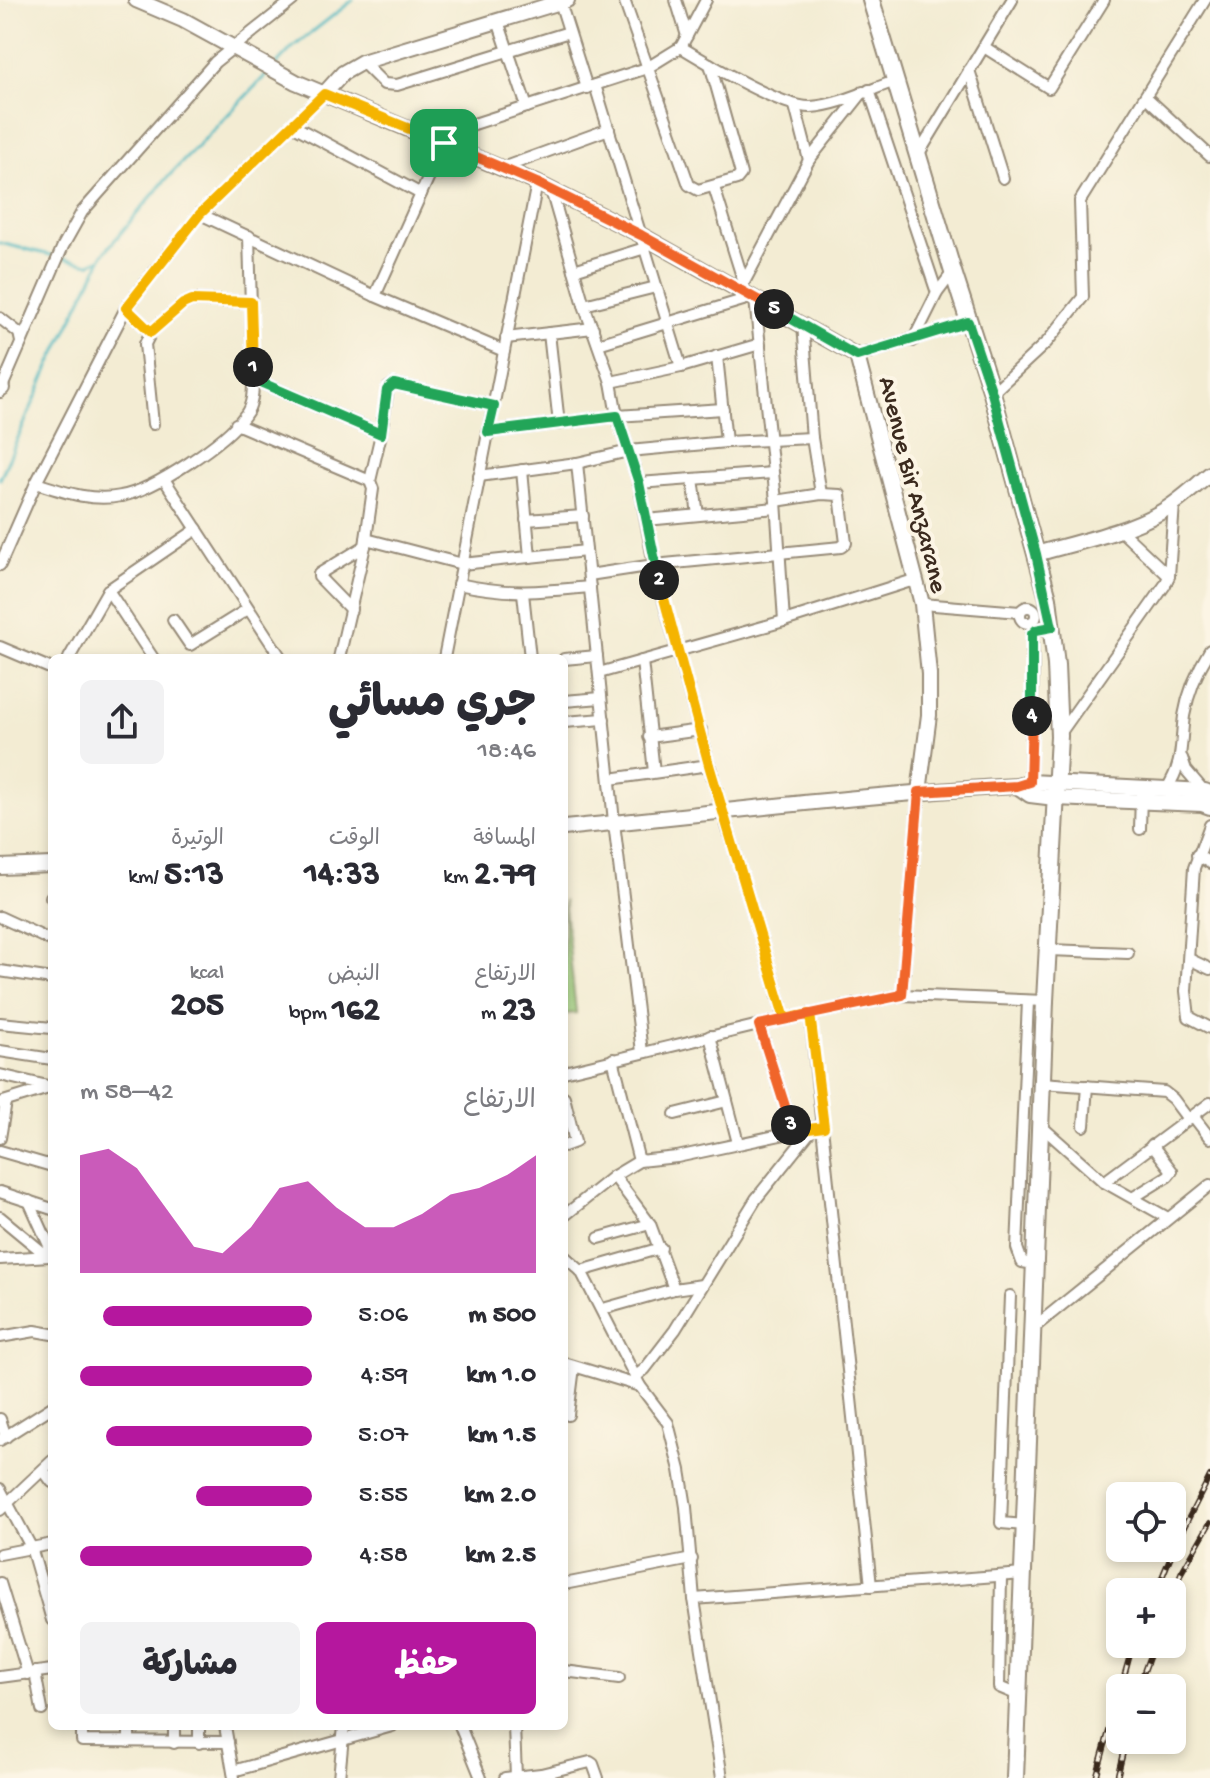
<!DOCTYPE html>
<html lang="ar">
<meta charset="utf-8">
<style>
:root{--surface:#fff;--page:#f2f2f3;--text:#2b2b33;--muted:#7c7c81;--accent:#b5179e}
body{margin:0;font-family:"Gochi Hand","Playpen Sans Arabic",sans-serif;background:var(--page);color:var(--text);direction:rtl;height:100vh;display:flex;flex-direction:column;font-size:30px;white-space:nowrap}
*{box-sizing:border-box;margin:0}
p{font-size:26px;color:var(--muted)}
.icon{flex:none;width:44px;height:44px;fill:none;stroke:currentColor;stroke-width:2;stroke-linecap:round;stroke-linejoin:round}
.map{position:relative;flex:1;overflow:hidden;direction:ltr}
.details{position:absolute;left:48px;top:654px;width:520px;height:1076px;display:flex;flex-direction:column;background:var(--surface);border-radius:12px;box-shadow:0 4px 12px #0003;direction:rtl}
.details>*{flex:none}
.tools{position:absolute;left:1106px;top:1482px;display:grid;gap:16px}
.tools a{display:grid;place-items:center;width:80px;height:80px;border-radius:12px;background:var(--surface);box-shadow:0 4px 12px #0003;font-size:40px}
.pin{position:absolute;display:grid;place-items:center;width:68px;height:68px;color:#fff;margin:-34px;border-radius:16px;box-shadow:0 4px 12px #0006}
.km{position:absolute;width:40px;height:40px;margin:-20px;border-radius:50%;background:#222;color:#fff;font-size:22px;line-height:40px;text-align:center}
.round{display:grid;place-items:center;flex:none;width:84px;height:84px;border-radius:12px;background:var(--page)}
.overview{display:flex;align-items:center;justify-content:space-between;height:136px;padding:0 32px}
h1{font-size:44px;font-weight:800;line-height:60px}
.stats{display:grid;grid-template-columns:repeat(3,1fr);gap:12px;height:136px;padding:8px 32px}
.stats div{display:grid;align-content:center}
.stats b{font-size:34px;font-weight:800}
.stats small{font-size:22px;font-weight:400}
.stats p{font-size:22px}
.chart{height:224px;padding:16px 32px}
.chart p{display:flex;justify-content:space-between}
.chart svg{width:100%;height:144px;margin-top:8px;fill:var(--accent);opacity:.7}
.button{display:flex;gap:16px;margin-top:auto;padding:16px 32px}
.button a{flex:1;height:92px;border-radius:12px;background:var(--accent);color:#fff;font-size:32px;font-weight:800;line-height:92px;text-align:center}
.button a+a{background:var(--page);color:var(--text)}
ul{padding:0 32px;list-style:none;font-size:26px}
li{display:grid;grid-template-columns:128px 96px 1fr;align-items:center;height:60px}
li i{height:20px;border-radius:10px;background:var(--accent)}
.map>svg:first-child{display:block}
</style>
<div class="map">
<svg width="1210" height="1778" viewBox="0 0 1210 1778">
<rect width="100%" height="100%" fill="#fcf5e5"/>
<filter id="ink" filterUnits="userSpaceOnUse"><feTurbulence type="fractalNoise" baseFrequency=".0125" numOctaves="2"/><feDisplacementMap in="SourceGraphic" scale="16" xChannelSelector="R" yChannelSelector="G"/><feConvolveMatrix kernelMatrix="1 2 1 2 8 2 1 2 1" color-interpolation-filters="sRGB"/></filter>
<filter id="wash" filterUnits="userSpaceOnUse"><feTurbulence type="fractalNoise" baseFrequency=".006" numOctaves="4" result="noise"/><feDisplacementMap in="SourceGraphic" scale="32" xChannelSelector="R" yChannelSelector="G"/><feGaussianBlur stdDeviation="1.8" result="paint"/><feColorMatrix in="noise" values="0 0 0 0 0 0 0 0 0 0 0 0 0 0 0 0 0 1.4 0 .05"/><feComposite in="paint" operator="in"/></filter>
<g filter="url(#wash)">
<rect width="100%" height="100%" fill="#f3ecd3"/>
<path fill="#9ecf7e" stroke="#6c7c4e" stroke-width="2" d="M564 900 576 1013 564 1014Z"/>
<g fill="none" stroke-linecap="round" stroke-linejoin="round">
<g stroke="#47b6bf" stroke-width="3">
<path d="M276 65 293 47 353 0"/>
<path d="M0 243 55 256"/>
<path d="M62 258 90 264 100 259"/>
<path d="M0 479 49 367 104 253 167 178 268 73"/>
</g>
</g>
</g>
<g filter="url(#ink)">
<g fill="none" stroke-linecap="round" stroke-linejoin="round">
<g stroke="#978b78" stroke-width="14">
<g id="street">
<path d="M624 0 689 185 698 190 737 179 741 174 710 64"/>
<path d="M676 0 687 36"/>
<path d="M560 2 587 88"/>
<path d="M498 21 527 107"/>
<path d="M681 47C709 64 781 108 811 107 839 105 869 90 895 81"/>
<path d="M984 47 1049 88 1104 0"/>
<path d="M362 62 384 84 397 85 569 32"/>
<path d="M969 70 1003 178"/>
<path d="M595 85 681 367"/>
<path d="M869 90 937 293"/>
<path d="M1146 97 1210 156"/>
<path d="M795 106 809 160"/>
<path d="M292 125 421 194"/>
<path d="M918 155 1012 0"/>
<path d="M502 168 609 129"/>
<path d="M714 187 743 280"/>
<path d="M551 190 584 305 611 382 617 416 639 483 654 565 709 765 785 1019"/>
<path d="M200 214 375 296 504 351"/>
<path d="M574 270 645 248"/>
<path d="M740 290 809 160 863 92"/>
<path d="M375 296 444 143 457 132 474 124 647 68 681 47 706 0"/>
<path d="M755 299 776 501 784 621"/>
<path d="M584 305 656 287"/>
<path d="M126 308 151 332"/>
<path d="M0 318 19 333 21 342"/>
<path d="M803 324 812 438 821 494"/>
<path d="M549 333 559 424"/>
<path d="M506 338 593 328"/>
<path d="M913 341 937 293 953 272"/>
<path d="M598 344 753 297"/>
<path d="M717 356 726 442"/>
<path d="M857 356 968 322"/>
<path d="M253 379 381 434"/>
<path d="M611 382 681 367 760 344"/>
<path d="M0 392 63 246 82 212 215 62 293 0"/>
<path d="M992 393 1047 342 1083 297 1080 201 1205 0"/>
<path d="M153 424 145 344 151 332 183 304 192 300 251 302"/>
<path d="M236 424 370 481"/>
<path d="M488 432 617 416 723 409"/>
<path d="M577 463 615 831 642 1052"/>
<path d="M522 470 530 557"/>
<path d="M479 476 577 463 629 451 726 442 812 438"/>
<path d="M164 479 281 658"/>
<path d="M693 479 698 515"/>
<path d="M36 483C64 492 92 502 121 496 154 490 226 442 245 415 253 405 253 391 253 379L249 236"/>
<path d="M639 483 772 473"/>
<path d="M526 520 583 516"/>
<path d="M646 520 776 508"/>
<path d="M1119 529 1169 576"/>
<path d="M366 539 462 564 586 551"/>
<path d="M0 565 36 483 126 308 200 214 324 94"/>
<path d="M589 575 654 565 841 547 846 543 840 495 821 494 776 501"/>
<path d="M458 584C509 595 539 592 590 587"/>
<path d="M108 590 153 658"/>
<path d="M523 593 530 658"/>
<path d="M922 604 1020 612"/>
<circle cx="1028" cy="615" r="8"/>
<path d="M351 610 319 577V574L365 546"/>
<path d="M173 620 190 645 248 609"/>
<path d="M0 647 52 669"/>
<path d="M69 658 108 590 197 529"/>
<path d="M339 658 365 546 373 489 370 481 381 434 388 388 394 384 494 406"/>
<path d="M444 658 537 183"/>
<path d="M564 659 597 656"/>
<path d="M642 661 654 772"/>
<path d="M599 673 784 621 914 580"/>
<path d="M564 701 601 698"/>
<path d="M564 722 604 719"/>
<path d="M1059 735 1165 585 1169 576 1174 504"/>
<path d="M649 737 701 730"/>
<path d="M1182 758 1186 770 1204 791"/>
<path d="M610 779 709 765"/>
<path d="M1030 782 1033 668 1032 634 1036 630 1052 627"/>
<path d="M1166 790C1184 763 1180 746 1184 716 1188 692 1197 671 1210 650"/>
<path d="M1210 825 1194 868 1186 991 1189 1017 1210 1028"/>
<path d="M1140 829 1141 795"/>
<path d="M1197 855 1210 863"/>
<path d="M51 897 52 898"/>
<path d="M0 917 52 941"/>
<path d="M1049 950 1128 953"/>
<path d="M1189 959 1210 969"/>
<path d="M0 971 52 979"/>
<path d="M902 995 919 792"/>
<path d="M1028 1001 1017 1248 1022 1262 1035 1264"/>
<path d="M810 1014 871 1586"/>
<path d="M0 1023 52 1028"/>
<path d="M759 1025 793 1131"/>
<path d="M710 1036 738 1143"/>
<path d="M0 1051 52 1059"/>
<path d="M613 1059 639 1161"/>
<path d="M564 1072 759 1025 902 995 1045 1001"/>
<path d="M0 1075 52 1087"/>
<path d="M1042 1083 1164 1092 1173 1099 1188 1119"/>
<path d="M564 1097 575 1142 564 1146"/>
<path d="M0 1103 52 1087"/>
<path d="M675 1114 727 1101"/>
<path d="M1193 1116 1210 1138"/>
<path d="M1041 1126 1104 1182 1168 1218"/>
<path d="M1084 1126 1087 1086"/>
<path d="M0 1138 6 1102"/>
<path d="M0 1151 52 1166"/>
<path d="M614 1176 650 1224 674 1289"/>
<path d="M1104 1182 1210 1103"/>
<path d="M0 1192 52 1209"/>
<path d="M1134 1197 1168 1176 1172 1171 1152 1145"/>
<path d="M29 1201 52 1252"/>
<path d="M564 1216 614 1176 639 1161 677 1157 813 1128"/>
<path d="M0 1217 46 1255"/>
<path d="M599 1238 650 1224"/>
<path d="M564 1256 581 1271 640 1386 668 1423 680 1470 686 1507 694 1599 722 1778"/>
<path d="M0 1259 50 1256"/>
<path d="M581 1271 661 1248"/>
<path d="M1010 1296 1001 1523 1025 1525"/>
<path d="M603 1309 674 1289 702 1285"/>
<path d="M1032 1329 1210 1185"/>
<path d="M0 1337 35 1331 52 1334"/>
<path d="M564 1363 640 1386"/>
<path d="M635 1377 645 1369 675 1330 756 1199 813 1128 824 1127"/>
<path d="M568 1415 574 1367"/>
<path d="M0 1419 6 1437"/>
<path d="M0 1440 52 1407"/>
<path d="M43 1470 52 1482"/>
<path d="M0 1489 31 1547 52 1620"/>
<path d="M0 1510 52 1461"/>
<path d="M0 1554 52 1544"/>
<path d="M1001 1576 999 1687 1018 1695"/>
<path d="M0 1583 28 1674"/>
<path d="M564 1584 692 1559"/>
<path d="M694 1599 1023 1574"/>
<path d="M564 1671 619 1678"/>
<path d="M35 1672 42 1710"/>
<path d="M0 1677 52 1670"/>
<path d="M82 1726V1741L228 1742"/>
<path d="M199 1726V1743"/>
<path d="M225 1726 234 1778"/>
<path d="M460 1726 481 1778"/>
<path d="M514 1726 516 1777"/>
<path d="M129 1742V1726"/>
<path d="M174 1743V1726"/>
<path d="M233 1771 392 1726"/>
<path d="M339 1778 344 1726"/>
<path d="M505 1778 541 1774 590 1762 593 1764 598 1778"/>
</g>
</g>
<g stroke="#978b78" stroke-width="18">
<g id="secondary">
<path d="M136 0 183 20 296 82 537 183 641 235 857 356 922 604 929 674V715L919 792"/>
<path d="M324 94 343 73 362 62 567 0"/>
<path d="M0 386 2 388"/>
<path d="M1036 554C1077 542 1124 533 1161 512 1179 502 1194 487 1210 474"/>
<path d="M1017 786 1030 795 1055 798 1202 804 1210 807"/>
<path d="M564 828C715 813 865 794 1017 786L1030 782 1205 791 1210 793"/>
<path d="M0 867 52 865"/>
</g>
</g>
<g stroke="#978b78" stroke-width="20">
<path id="primary" d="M871 0 953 272 992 393 1048 598 1056 665 1059 736 1045 1001 1015 1778"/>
</g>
<use href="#street" stroke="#fff" stroke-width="10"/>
<use href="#secondary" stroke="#fff" stroke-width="14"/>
<use href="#primary" stroke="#fff" stroke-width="16"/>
<g stroke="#3b2a1e" stroke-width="6">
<g id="rail">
<path d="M1156 1592 1177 1541 1210 1476"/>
<path d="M1172 1598 1181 1573 1210 1523"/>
<path d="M1138 1688 1154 1644"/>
<path d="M1096 1778 1133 1644"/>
<path d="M1117 1778 1126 1740"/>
</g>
</g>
<use href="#rail" stroke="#fcf5e5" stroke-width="3" stroke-dasharray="9" stroke-linecap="butt"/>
</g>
</g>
<g fill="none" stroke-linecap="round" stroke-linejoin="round" filter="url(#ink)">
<g stroke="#fff" stroke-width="16">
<path id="split-1" d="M253 367 251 302 192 300 183 304 151 332 126 308 200 214 324 94 444 143"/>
</g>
<g stroke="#fff" stroke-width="16">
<path id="split-2" d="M253 367V379L381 434 387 390 394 384 494 406 488 432 617 416 639 483 659 580"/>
</g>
<g stroke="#fff" stroke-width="16">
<path id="split-3" d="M659 580 709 765 785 1019 810 1014 824 1127 793 1131 791 1125"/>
</g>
<g stroke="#fff" stroke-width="16">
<path id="split-4" d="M791 1125 759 1025 902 995 919 792 1017 786 1030 782 1032 716"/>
</g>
<g stroke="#fff" stroke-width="16">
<path id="split-5" d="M774 309 857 356 968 322 992 393 1036 554 1052 627 1036 630 1032 634V716"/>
</g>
<g stroke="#fff" stroke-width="16">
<path id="split-6" d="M444 143 537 183 641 235 774 309"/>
</g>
<use href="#split-1" stroke="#f5b400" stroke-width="10"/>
<use href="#split-2" stroke="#22a559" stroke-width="10"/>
<use href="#split-3" stroke="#f5b400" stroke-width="10"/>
<use href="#split-4" stroke="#f0652b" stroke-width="10"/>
<use href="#split-5" stroke="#22a559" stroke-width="10"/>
<use href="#split-6" stroke="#f0652b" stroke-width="10"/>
</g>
<g text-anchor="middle" stroke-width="8" stroke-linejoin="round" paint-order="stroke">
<g font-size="26" fill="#3b2a1e" stroke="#fcf5e5">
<text transform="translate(915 484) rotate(76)" y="9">Avenue Bir Anzarane</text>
</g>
</g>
</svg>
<div class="tools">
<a><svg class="icon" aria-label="locate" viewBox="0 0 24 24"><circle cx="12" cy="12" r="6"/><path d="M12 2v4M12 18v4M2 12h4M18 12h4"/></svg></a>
<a>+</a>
<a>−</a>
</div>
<div class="pin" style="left:444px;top:143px;background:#1e9e55"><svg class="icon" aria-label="arrive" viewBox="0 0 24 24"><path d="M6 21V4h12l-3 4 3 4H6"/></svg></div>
<b class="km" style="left:253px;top:367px">1</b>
<b class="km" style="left:659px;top:580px">2</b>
<b class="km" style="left:791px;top:1125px">3</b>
<b class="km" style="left:1032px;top:716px">4</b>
<b class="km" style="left:774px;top:309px">5</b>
<section class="details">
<div class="overview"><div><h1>جري مسائي</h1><p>18:46</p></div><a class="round"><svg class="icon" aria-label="share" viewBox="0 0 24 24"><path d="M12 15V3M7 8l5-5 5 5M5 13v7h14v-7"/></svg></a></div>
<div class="stats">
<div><p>المسافة</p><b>2.79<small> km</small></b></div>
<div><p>الوقت</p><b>14:33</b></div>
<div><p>الوتيرة</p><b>5:13<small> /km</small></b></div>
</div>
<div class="stats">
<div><p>الارتفاع</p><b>23<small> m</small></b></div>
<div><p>النبض</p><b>162<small> bpm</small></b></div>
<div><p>kcal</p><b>205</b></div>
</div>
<div class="chart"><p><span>الارتفاع</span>42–58 m</p>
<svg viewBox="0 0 160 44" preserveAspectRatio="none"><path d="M0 44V8L10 6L20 12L30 24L40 36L50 38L60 30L70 18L80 16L90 24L100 30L110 30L120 26L130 20L140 18L150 14L160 8V44z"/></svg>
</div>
<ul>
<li><b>500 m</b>5:06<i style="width:90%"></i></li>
<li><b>1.0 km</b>4:59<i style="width:100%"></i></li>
<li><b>1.5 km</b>5:07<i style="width:89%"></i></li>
<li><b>2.0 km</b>5:55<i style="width:50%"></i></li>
<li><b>2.5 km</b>4:58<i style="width:100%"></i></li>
</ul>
<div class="button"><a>حفظ</a><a>مشاركة</a></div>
</section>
</div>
